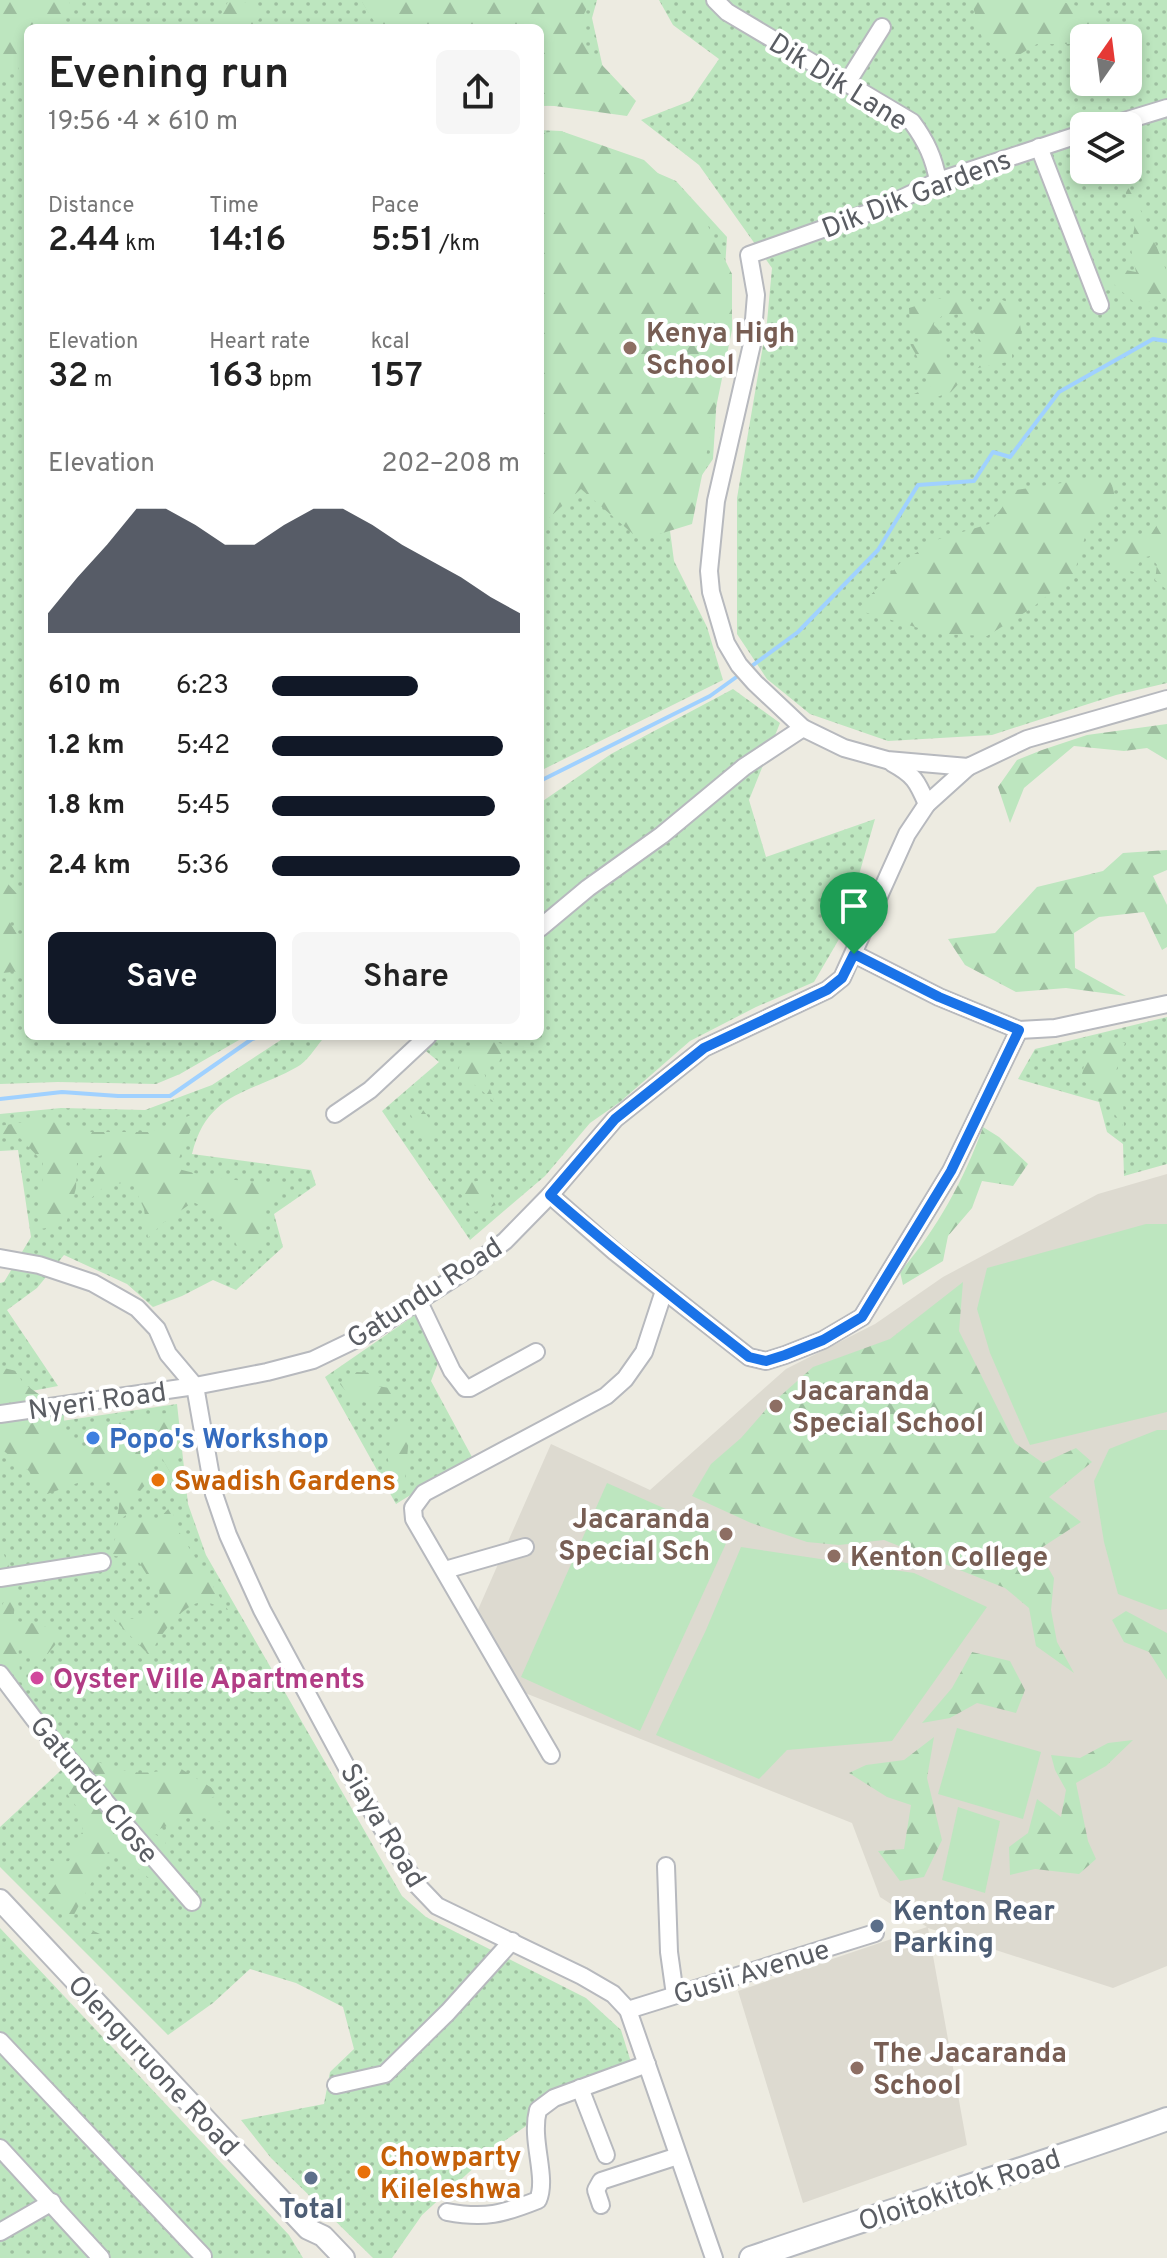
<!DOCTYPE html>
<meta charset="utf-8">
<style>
:root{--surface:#fff;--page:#f6f6f6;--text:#222;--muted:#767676;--accent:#111827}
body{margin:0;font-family:Overpass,sans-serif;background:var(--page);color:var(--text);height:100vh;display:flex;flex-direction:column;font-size:30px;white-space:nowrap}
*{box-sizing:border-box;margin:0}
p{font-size:26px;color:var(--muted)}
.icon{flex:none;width:44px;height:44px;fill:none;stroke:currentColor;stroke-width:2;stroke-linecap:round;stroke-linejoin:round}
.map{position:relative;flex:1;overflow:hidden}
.details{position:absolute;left:24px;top:24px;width:520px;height:1016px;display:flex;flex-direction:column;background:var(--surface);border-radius:12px;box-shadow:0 4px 12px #0003}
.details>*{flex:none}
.needle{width:52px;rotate:14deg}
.tools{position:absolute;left:1070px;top:24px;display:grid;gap:16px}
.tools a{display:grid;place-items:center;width:72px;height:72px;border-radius:12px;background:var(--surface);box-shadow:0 4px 12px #0003;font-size:40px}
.pin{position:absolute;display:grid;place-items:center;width:68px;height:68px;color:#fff;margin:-82px -34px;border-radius:50% 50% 50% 0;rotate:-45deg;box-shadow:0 0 8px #0007}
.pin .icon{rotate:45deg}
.round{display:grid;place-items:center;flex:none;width:84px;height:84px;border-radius:12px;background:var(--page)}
.summary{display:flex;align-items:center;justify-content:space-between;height:136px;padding:0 24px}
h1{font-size:44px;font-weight:600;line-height:60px}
.figures{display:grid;grid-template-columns:repeat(3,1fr);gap:12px;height:136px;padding:8px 24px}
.figures div{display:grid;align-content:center}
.figures b{font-size:34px;font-weight:600}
.figures small{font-size:22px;font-weight:400}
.figures p{font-size:22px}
.chart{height:224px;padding:16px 24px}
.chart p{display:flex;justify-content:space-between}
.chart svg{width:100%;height:144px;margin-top:8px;fill:var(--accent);opacity:.7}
.cta{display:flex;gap:16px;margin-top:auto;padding:16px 24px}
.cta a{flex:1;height:92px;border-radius:12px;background:var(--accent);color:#fff;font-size:32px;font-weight:600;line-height:92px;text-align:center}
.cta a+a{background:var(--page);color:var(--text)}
ul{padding:0 24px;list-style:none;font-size:26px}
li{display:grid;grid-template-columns:128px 96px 1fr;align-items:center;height:60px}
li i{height:20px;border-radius:10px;background:var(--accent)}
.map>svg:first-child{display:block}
</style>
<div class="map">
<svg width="1167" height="2258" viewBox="0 0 1167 2258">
<defs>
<pattern id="grass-dots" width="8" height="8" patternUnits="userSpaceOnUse" patternTransform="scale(2)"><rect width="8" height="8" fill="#bde6bf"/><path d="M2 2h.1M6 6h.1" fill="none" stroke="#9dbe9f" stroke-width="1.8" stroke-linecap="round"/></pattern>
<pattern id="forest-firs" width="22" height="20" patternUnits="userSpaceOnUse" patternTransform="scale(2)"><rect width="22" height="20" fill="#bde6bf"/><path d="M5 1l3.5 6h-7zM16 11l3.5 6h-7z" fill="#9dbe9f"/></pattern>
</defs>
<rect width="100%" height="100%" fill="#edebe1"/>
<path fill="#dddad0" d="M1167 1174V1966L1113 1988 928 1928 967 2145 803 2203 738 1991 927 1927 880 1897 852 1823 520 1691 473 1621 551 1444 650 1490 786 1369 875 1324 943 1277 1098 1194Z"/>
<g fill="url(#grass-dots)" fill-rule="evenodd">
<path d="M0 0H597L592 18 611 105 540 106V28H28V1036H246L180 1074 156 1084 58 1082 0 1084Z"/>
<path d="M659 0H1167V683L1116 695 992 735 888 741 810 714 767 679 737 634V498L767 322 772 268 699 165 641 120 690 101 719 59 673 25ZM1084 38H1128V82H1084ZM1084 126H1128V170H1084Z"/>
<path d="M540 130 561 131 676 181 727 237 713 459 669 523 674 561 707 627 723 680 540 771Z"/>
<path d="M733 689 780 723 749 800 766 857 875 819 842 934 814 982 756 1007 690 1041 620 1102 590 1123 545 1176 470 1240 382 1111 439 1062 408 1036H540V803L611 754Z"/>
<path d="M1167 1017V1164L1124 1176 1123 1144 1107 1132 1099 1102 1018 1079 1035 1049Z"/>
<path d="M287 1036H321L322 1040C315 1048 307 1062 297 1067 249 1094 207 1092 192 1154L311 1170 316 1185 274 1214 283 1247 236 1290 213 1280 182 1296 153 1307 127 1284 64 1255 37 1288 7 1310 58 1386 0 1397V1283L4 1282 31 1237 18 1150 0 1151V1114L61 1108 145 1110 212 1085Z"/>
<path d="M415 1315 438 1363 431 1381 472 1457 396 1504 325 1377Z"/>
<path d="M177 1404 188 1504 206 1555 402 1896 426 1917 586 1998 621 2030 635 2075 568 2097 500 2144 422 2215 392 2258H373L271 2158 241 2120 324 2104 330 2072 354 2049 343 2007 296 1983 250 1969 213 2003 168 2035 0 1867V1827L72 1760 0 1684V1430Z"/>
<path d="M0 1928 289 2235 303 2258H0Z"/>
</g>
<g fill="url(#forest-firs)">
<path d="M0 0H68L74 11 52 28H28V95L17 64 0 74Z"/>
<path d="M229 0H241L263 13 253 28H221L222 12Z"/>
<path d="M361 0H591L584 14 586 48 636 101 627 116 540 104V28H378Z"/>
<path d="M971 0H1056L1094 11 1116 30 1102 38H1084V44H1037L1014 58 982 38Z"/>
<path d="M561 131 644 160 703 216 732 274V330L692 524 640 540 581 489 540 526V237L544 227 540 225V133Z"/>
<path d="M1119 171 1146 220 1166 270 1167 297 1137 305 1108 279 1120 269 1136 272 1131 249 1135 223Z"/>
<path d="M955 294 971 300 974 311 985 310 1000 299 1017 306 1022 337 1012 349V361L978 368 987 356 980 340 960 314 942 316 933 324 940 331 938 339 946 344 947 366 957 370 962 380 951 392 920 403 914 394 933 385 910 344H921V335L910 326 909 308Z"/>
<path d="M1075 481H1111L1117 505 1087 530 1074 574 1032 608 987 636 939 634 857 610 901 562 939 539 989 524 1016 490Z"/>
<path d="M1167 509V590L1155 580 1157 565 1150 556 1142 558 1134 572 1114 567 1111 553 1123 538 1150 536Z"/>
<path d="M1167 724V760L1147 748 1124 751 1074 746 1024 788 1010 823 998 787 1017 760 1042 750 1087 735Z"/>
<path d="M1167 850V870L1153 876 1167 905V947L1162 950 1144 912 1099 917 1074 933 1075 968 1126 996 1066 988 1016 992 965 965 948 939 995 933 1037 887 1103 871 1123 853Z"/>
<path d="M0 875 17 894 28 895V920L7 918 25 947 28 946V970L3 973 0 979Z"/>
<path d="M1106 1038 1125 1043 1116 1071 1123 1099 1124 1127 1100 1094 1081 1079 1085 1061Z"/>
<path d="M480 1039 508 1045 499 1062 482 1067 495 1103 479 1088 458 1074 462 1051Z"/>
<path d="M423 1110 440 1133 423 1141 410 1113Z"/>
<path d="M198 1112 175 1168C212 1179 248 1183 287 1182L262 1212V1245L238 1248 222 1216 193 1202 163 1223 148 1238 144 1209 132 1182 106 1185 86 1203 97 1172 109 1153 77 1163 76 1188 66 1224 41 1229 43 1162 20 1138 0 1134V1126L42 1119 91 1132H150Z"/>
<path d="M983 1127 999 1137 1028 1164 1013 1186 982 1181 972 1208 948 1236 943 1261 903 1285 900 1272C937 1229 964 1180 983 1127Z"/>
<path d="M483 1180 496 1205 475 1212 454 1185Z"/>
<path d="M963 1282 959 1331 1015 1443 1043 1463 1076 1448 1092 1462 1049 1497 1081 1522 1038 1550 1054 1578 1051 1610 1057 1642 1074 1673 1036 1646 1029 1608 1005 1588 884 1540 839 1545 807 1542 751 1523 692 1496 711 1464 741 1438 769 1406 813 1367 890 1339Z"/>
<path d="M0 1367 16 1371 23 1383 64 1412C64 1437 66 1442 90 1452V1425L174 1412 179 1470 170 1472 159 1453 148 1482 140 1491 134 1489 136 1502 128 1503 126 1508 129 1513 118 1521 113 1536C116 1515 126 1499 112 1481H83L42 1496 29 1471 0 1448Z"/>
<path d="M357 1372 376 1373 377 1386 390 1388 395 1400C365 1400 361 1411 340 1384L348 1375Z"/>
<path d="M398 1424 410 1426 405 1480 399 1485C383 1458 385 1452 398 1424Z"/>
<path d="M172 1505 176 1527 228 1610C221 1608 211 1602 203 1602 183 1603 157 1638 150 1656L110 1615 130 1619 161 1617 159 1587 147 1575 137 1559 108 1555 124 1518 157 1521Z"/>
<path d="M0 1545 17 1586 13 1621 39 1624 64 1634 42 1661 18 1643 20 1674 0 1657V1609L7 1596 0 1588Z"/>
<path d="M1126 1611 1167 1633V1680L1149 1652 1124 1642 1112 1620Z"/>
<path d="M972 1652 1010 1661 1025 1690 1016 1713 977 1703 950 1718 922 1723 952 1688Z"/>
<path d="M934 1737 927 1778 942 1840 924 1877 900 1881 878 1851 904 1849 911 1805 887 1797 849 1773 866 1765 904 1760Z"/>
<path d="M1133 1740 1106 1766 1076 1783 1088 1841 1096 1859 1079 1874 1035 1869 1010 1875 1009 1847 1028 1833 1037 1799 1061 1817 1066 1790 1055 1770 1051 1755 1080 1758 1108 1743Z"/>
<path d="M81 1756C122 1770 135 1779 178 1767L220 1793 210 1799 232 1826 197 1814 152 1832 164 1840 177 1866 169 1870 164 1883 155 1878 151 1880 135 1866 108 1852 71 1920 104 1936 88 1941 47 1896 64 1872 54 1869 48 1860 59 1863 69 1861 83 1830 76 1806 62 1787 64 1767 72 1760 79 1762Z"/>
</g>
<g fill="#bde6bf">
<path d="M1146 1224H1167V1412L1030 1445 990 1353 977 1309 987 1268Z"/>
<path d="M1157 1430H1167V1609L1160 1610 1118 1594 1104 1542 1094 1481 1109 1449Z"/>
<path d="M607 1483 729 1537 640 1731 521 1677Z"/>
<path d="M741 1547 914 1573 987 1607 892 1741 787 1750 759 1779 656 1735 706 1630Z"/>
<path d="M957 1728 1041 1752 1023 1819 938 1794Z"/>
<path d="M958 1807 1000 1821 985 1893 942 1880Z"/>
</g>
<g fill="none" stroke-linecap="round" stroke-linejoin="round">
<g stroke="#a0d1ff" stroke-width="4">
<path d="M749 668 798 632 878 550 918 485 974 481 993 452 1010 457 1059 392 1153 339 1167 341"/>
<path d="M540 781 710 696 742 673"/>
<path d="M0 1099 62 1092 118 1096H170L252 1039 262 1036"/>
</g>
<g stroke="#b7b9be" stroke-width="20">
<g id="minor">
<path d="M715 0 727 12 912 122C926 141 934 158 938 181"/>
<path d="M847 83 882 27"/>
<path d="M1108 126 1167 108"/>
<path d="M1084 133 938 181 882 208 749 255 756 295 752 344 716 501 709 571 711 592 726 643 739 665 755 683 803 728 844 748 887 760 968 767 1027 739 1167 699"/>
<path d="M1039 147 1100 305"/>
<path d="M892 763C914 775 917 781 927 804"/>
<path d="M540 928 588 888 662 835 744 767 803 728"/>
<path d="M854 954 939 997 1019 1030 1055 1028 1167 1004"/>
<path d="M335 1114 370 1090 428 1036"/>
<path d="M550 1195 615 1252 749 1357 766 1361 785 1355 823 1340 862 1317 951 1171 1019 1030"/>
<path d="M0 1258 39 1265 93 1283 137 1308 157 1329 168 1354 195 1386 214 1494 228 1535 262 1610 359 1790 416 1884 437 1906 582 1976 613 1994 628 2010 714 2258"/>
<path d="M419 1302 452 1371 465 1388H470L536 1352"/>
<path d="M0 1414 195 1386 267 1372 313 1360 367 1334 471 1267 505 1241 550 1195 615 1119 704 1048 827 990 842 978 907 834 927 804 968 767"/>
<path d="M445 1570 525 1547"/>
<path d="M0 1578 102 1562"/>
<path d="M0 1674 34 1719 192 1902"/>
<path d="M551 1755 414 1519 413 1508 424 1493 606 1396 625 1379 644 1352 664 1291"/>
<path d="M666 1866 669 1952 675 1995"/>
<path d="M628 2010 875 1933"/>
<path d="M0 2041 203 2256"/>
<path d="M336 2085 385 2074 448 2012 512 1941"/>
<path d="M580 2088 606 2155"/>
<path d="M0 2148 101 2258"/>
<path d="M601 2205 596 2190 601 2181 678 2156"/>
<path d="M447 2212C485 2219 503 2214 538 2200 548 2177 530 2141 538 2110L554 2098 647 2064"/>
<path d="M0 2232 52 2202"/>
</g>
</g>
<g stroke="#b7b9be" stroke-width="24">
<path id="tertiary" d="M0 1900 308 2229 323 2236 344 2258"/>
</g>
<g stroke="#b7bac0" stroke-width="26">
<path id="secondary" d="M751 2258C889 2210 1030 2169 1167 2119"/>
</g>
<use href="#minor" stroke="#fff" stroke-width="16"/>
<use href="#tertiary" stroke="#fff" stroke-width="20"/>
<use href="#secondary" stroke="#fff" stroke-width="22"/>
</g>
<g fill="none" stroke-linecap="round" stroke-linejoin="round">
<g stroke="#fff" stroke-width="16">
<path id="route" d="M854 954 939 997 1019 1030 951 1171 862 1317 823 1340 785 1355 766 1361 749 1357C681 1304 615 1252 550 1195L615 1119 704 1048 827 990 842 978Z"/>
</g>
<use href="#route" stroke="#1a73e8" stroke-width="10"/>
</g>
<g fill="#8d6e63" stroke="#fff" stroke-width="3">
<circle cx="630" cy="348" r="8"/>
<circle cx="776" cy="1406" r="8"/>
<circle cx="726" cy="1534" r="8"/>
<circle cx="834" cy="1556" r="8"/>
<circle cx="857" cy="2068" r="8"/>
</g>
<circle fill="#3f7fe0" stroke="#fff" stroke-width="3" cx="93" cy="1438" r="8"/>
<g fill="#e8710a" stroke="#fff" stroke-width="3">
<circle cx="158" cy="1480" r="8"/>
<circle cx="364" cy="2172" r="8"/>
</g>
<circle fill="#d1479c" stroke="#fff" stroke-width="3" cx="37" cy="1678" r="8"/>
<g fill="#5c6f8a" stroke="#fff" stroke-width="3">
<circle cx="877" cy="1926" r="8"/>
<circle cx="311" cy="2178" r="8"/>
</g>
<g text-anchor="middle" stroke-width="8" stroke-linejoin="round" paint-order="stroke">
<g font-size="28" fill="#5a5d63" stroke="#fff">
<text transform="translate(839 81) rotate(32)" y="10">Dik Dik Lane</text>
<text transform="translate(916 193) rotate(-21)" y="10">Dik Dik Gardens</text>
<text transform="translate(424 1292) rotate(-33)" y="10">Gatundu Road</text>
<text transform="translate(97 1400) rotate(-8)" y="10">Nyeri Road</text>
<text transform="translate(95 1789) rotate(50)" y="10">Gatundu Close</text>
<text transform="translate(384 1825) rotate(59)" y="10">Siaya Road</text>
<text transform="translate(751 1971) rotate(-17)" y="10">Gusii Avenue</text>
<text transform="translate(154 2065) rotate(47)" y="10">Olenguruone Road</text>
<text transform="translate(959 2189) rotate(-18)" y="10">Oloitokitok Road</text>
</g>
<g font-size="28" font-weight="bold" fill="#785e54" stroke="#fff" text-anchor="start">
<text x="646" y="342">Kenya High<tspan x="646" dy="32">School</tspan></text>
<text x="792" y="1400">Jacaranda<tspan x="792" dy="32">Special School</tspan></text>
<text x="710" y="1528" text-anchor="end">Jacaranda<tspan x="710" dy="32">Special Sch</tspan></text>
<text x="850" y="1566">Kenton College</text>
<text x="873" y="2062">The Jacaranda<tspan x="873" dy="32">School</tspan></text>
</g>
<g font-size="28" font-weight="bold" fill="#366cbe" stroke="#fff" text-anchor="start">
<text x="109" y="1448">Popo's Workshop</text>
</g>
<g font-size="28" font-weight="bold" fill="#c56008" stroke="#fff" text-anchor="start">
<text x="174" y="1490">Swadish Gardens</text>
<text x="380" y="2166">Chowparty<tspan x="380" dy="32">Kileleshwa</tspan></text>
</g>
<g font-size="28" font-weight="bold" fill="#b23c85" stroke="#fff" text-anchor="start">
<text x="53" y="1688">Oyster Ville Apartments</text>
</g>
<g font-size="28" font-weight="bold" fill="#4e5e75" stroke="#fff" text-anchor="start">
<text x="893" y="1920">Kenton Rear<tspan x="893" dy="32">Parking</tspan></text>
<text x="311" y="2218" text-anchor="middle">Total</text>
</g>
</g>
</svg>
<div class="tools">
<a><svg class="needle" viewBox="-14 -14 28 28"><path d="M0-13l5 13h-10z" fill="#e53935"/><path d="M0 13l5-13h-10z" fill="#767676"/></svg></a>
<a><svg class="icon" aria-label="layers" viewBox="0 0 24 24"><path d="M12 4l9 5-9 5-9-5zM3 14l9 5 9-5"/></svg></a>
</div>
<div class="pin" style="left:854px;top:954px;background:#1e9e55"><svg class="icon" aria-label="arrive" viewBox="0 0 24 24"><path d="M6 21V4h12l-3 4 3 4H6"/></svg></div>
<section class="details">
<div class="summary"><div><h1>Evening run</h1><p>19:56 · 4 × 610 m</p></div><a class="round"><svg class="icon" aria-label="share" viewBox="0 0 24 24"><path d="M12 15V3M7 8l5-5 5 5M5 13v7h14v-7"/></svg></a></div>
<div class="figures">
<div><p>Distance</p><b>2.44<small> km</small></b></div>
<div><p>Time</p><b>14:16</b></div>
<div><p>Pace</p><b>5:51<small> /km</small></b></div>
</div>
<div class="figures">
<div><p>Elevation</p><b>32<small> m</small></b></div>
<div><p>Heart rate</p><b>163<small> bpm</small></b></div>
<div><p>kcal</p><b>157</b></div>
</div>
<div class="chart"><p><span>Elevation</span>202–208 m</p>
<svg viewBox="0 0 160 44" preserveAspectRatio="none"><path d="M0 44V38L10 27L20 17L30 6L40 6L50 11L60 17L70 17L80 11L90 6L100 6L110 11L120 17L130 22L140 27L150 33L160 38V44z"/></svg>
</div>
<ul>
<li><b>610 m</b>6:23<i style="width:59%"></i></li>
<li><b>1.2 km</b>5:42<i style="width:93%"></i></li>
<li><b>1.8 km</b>5:45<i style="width:90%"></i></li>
<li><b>2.4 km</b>5:36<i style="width:100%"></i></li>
</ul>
<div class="cta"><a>Save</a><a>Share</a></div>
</section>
</div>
